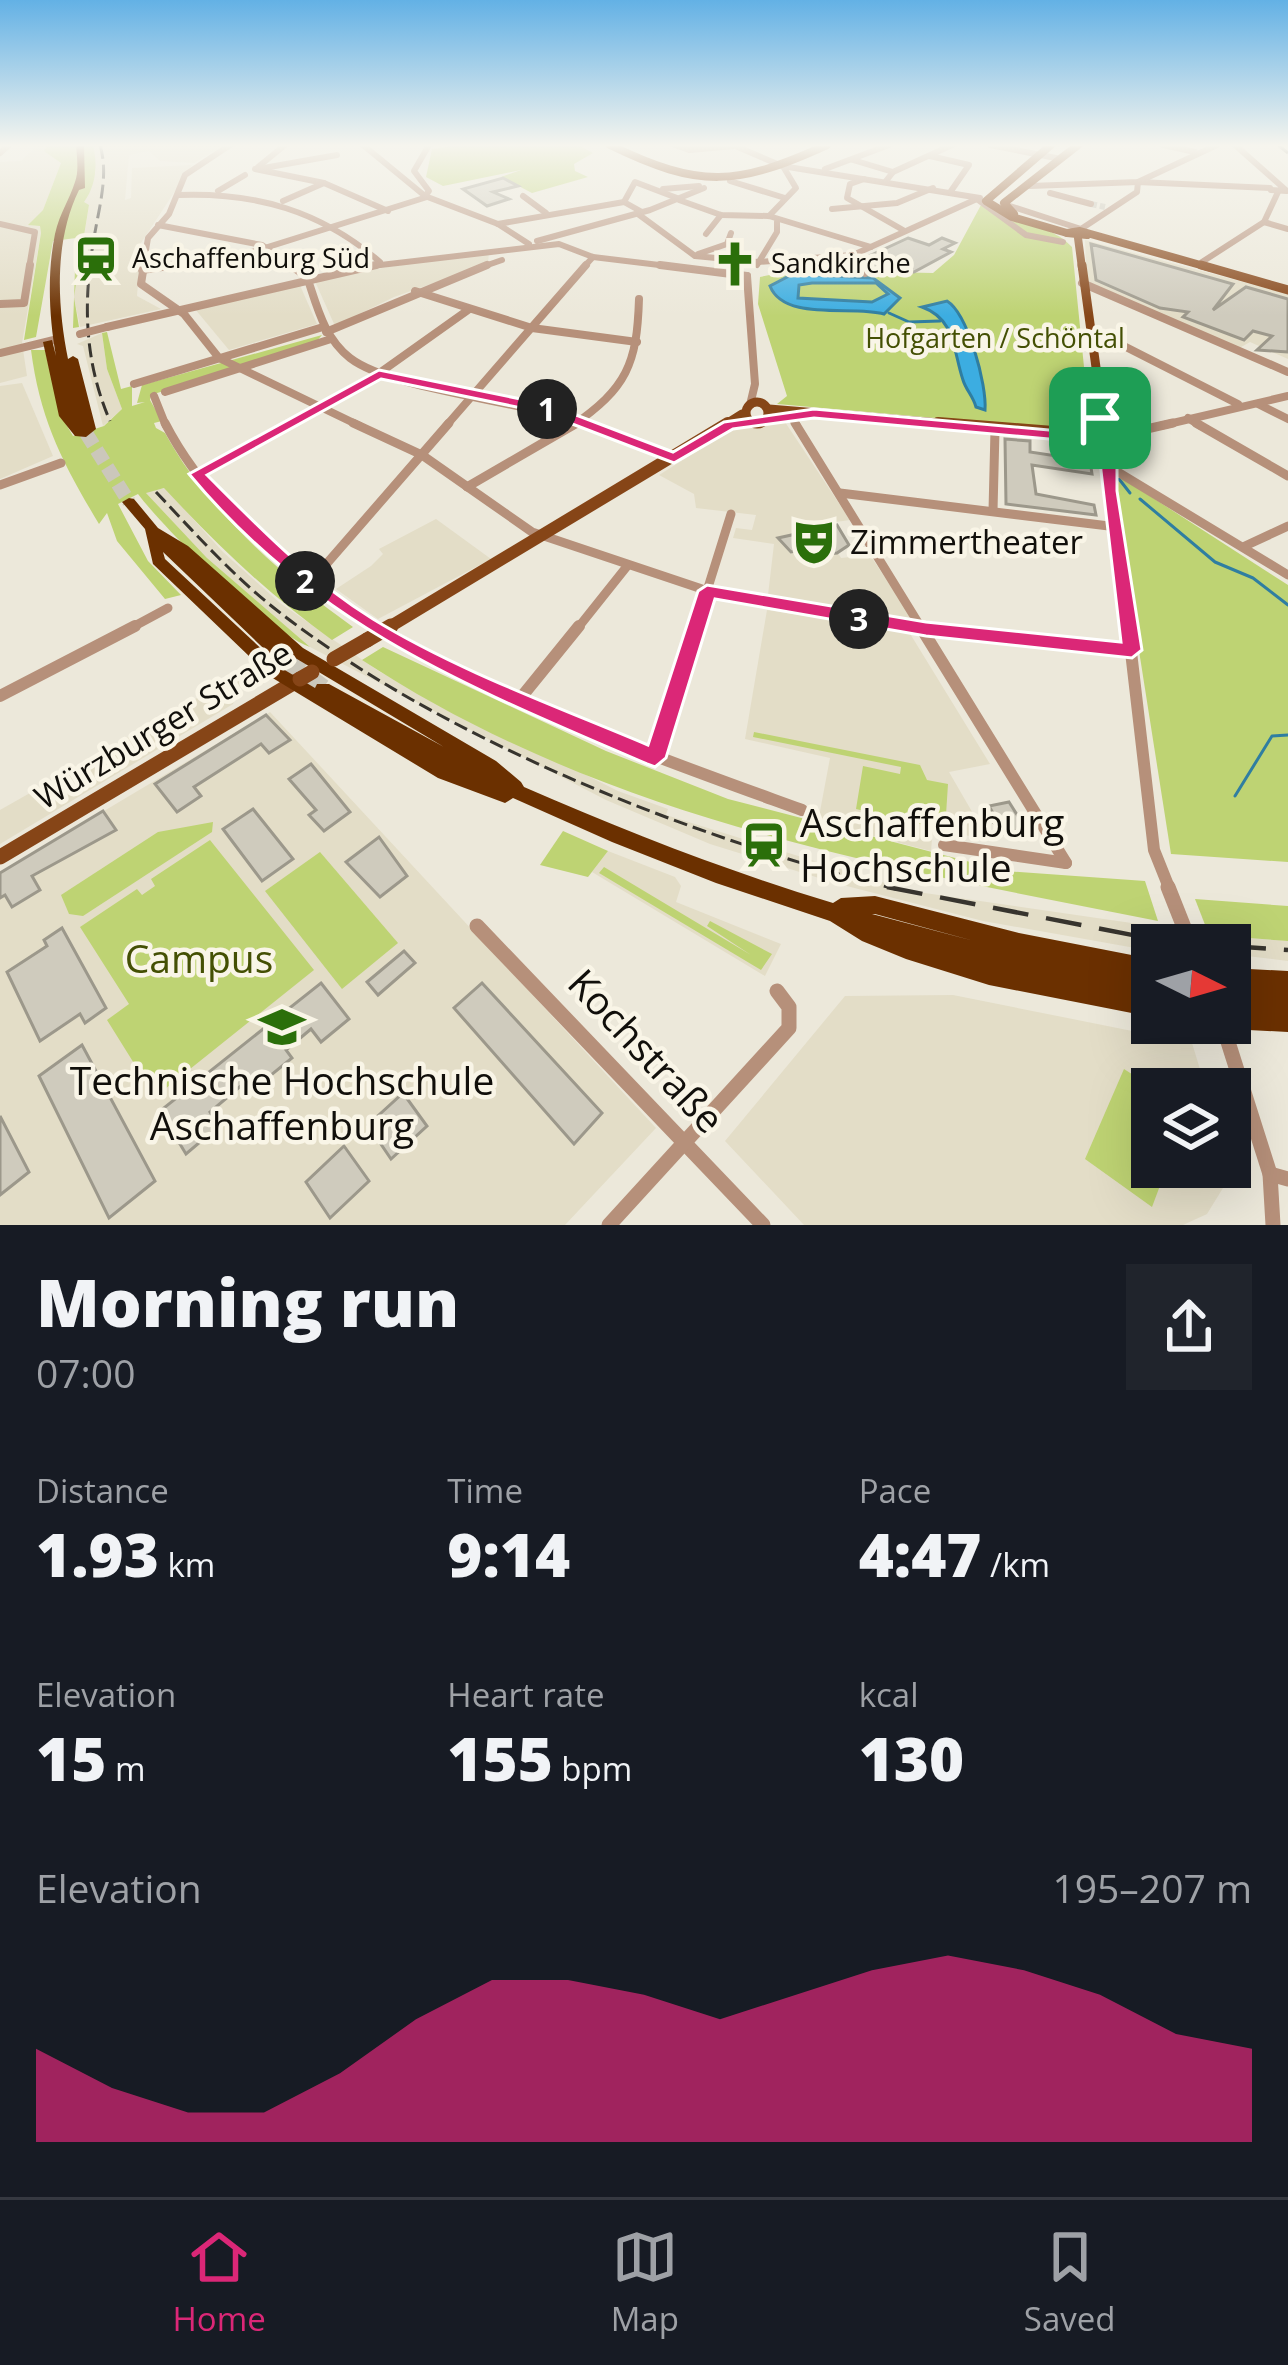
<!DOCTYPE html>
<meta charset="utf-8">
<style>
:root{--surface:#171b24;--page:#20242c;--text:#f1f3f6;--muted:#9ea1a6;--line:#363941;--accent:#db2777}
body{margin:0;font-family:"Open Sans",sans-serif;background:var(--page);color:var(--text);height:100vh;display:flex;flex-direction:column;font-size:45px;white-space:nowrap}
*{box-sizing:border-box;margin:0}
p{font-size:39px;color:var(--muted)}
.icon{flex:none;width:66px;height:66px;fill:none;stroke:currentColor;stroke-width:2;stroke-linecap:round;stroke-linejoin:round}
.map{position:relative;height:1225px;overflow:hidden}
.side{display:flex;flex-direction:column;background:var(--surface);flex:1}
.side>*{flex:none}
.needle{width:78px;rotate:95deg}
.controls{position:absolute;left:1131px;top:924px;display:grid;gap:24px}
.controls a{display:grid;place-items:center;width:120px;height:120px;border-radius:0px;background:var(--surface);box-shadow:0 12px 48px #0002;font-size:60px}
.pin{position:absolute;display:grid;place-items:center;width:102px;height:102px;color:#fff;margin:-51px;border-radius:24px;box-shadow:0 6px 18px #0006}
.km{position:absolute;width:60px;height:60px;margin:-30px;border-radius:50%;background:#222;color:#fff;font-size:33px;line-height:60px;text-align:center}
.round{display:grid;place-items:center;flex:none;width:126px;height:126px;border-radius:0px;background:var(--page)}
.overview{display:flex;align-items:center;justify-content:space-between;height:204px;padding:0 36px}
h1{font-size:66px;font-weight:800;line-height:90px}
.stats{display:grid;grid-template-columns:repeat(3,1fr);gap:18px;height:204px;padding:12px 36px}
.stats div{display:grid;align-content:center}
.stats b{font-size:60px;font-weight:800}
.stats small{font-size:33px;font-weight:400}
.stats p{font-size:33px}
.chart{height:336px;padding:24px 36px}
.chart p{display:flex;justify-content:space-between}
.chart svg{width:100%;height:216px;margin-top:12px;fill:var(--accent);opacity:.7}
.tab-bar{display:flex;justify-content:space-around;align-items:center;height:168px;border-top:3px solid var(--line);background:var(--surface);font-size:33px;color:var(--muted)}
.tab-bar a{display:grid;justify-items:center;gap:6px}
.tab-bar .selected{color:var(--accent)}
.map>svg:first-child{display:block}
</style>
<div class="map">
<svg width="1288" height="1225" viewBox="0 0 1288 1225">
<rect width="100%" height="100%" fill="#ece8da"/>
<g fill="#e3ddc7">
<path d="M38 145H48L45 151 61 163 43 210 30 225 40 226 41 233 22 343 27 376 0 383V162L21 161Z"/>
<path d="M93 145H225L194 163 160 161 149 151 129 155 125 200 131 198 132 168 192 165 141 243 137 296 161 309 80 327 74 297 89 206 83 203 96 172Z"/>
<path d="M1085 240 1288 294V359L1250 342 1234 351 1087 287Z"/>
<path d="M489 251 488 264 394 297 335 326 314 279Z"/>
<path d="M299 283 317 324 229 350 195 309Z"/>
<path d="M102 333 107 369 122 409 103 426 83 346 77 344Z"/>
<path d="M22 383 53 456 0 479V386Z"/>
<path d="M785 422 850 520 821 524 841 558 870 555 913 620 768 595 774 544 733 538 736 528 752 530 756 515 696 508 694 494 659 475 734 428Z"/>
<path d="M165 488 223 552 280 603 380 672 618 791 668 809 666 815 911 891 1159 927 1164 945H1152V951L983 921 835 883 710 844 606 800 310 647 207 558 145 492Z"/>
<path d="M436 519 491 559 378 619 336 589 371 566 383 554 379 549Z"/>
<path d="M767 610 909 632 990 764 949 772 989 841 933 827 931 851 818 822 830 758 745 739Z"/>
<path d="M236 676 242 684 233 704 0 844V810Z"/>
<path d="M270 712 656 1128 565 1225H0V873Z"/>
<path d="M608 851 675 877 681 886 676 902 781 944 765 976 592 872Z"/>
<path d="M1209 935 1288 941V961L1230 954V945H1215Z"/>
<path d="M953 995 1192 1043 1206 1089H1152V1167H1229L1231 1175 1207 1214 1183 1225H804L725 1141 845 996Z"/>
</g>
<g fill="#bed373">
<path d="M48 145H93C98 165 96 185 84 202L89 205 74 297 79 327 73 328 76 238 53 241 36 337 24 340 41 233 40 226 28 225 43 210 61 163 44 151Z"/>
<path d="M459 145H578L593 153 574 164 575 171 588 177 532 193 501 177 521 170 443 186 426 177 432 149Z"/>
<path d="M981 205C1007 227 1048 220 1072 247L1089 417 1060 429 777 404 787 396 758 304 760 277 794 270 933 273 954 255Z"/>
<path d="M107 332 121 389 132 386V406L145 402 137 403 142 385 322 335 316 342 151 395 150 400 162 421 154 423 156 428 165 433C207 510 282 576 353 627L332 640C269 595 217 545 164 488L146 493 207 558 310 647C268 632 166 531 138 494L118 504 148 561 181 595 165 599 117 541 107 513 99 524C63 464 40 420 31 350H45L60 414 73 436 104 426 122 409 107 369 102 333Z"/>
<path d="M1122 478 1288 585V862L1171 854 1112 479Z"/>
<path d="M383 647 606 751 728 799 1005 871 1145 881 1158 921C880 866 605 819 362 660Z"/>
<path d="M754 732 920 765 927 780 948 784 945 830 856 809 863 766 900 774 901 767 753 737Z"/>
<path d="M213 822 212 832 83 916 69 914 61 895 158 832Z"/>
<path d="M563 831 608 851 588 877 540 865Z"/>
<path d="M210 840 314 970 155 1097 107 1020 129 1004 80 927 137 889 142 895 155 886 151 879Z"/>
<path d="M320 852 398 943 342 989 265 891Z"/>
<path d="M604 867 751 955 707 926 710 921 772 954 761 970 599 873Z"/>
<path d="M1195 899 1288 906V941L1209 935Z"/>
<path d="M1124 1069 1155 1089 1152 1167H1167L1152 1207 1085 1159Z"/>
</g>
<g fill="#3cade1" stroke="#2f7ea1" stroke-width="3" fill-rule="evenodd">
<path d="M793 274 873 278 900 298 884 314C853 305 784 322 770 286ZM812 283H876L888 294 872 302 798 298 799 285Z"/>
<path d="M947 301C968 314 987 385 985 410L976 407C973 396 966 390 963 380 953 351 956 319 922 307Z"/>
</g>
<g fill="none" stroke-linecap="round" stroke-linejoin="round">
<g stroke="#2f7ea1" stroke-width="3">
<path d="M889 313 909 322 940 321"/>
<path d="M1119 479 1130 493"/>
<path d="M1140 499 1215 562 1253 578 1288 605"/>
<path d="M1235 796 1272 736 1288 735"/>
</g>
</g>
<g fill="#cfcbbd" stroke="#9c988b" stroke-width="3">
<path d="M503 178 518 186 493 192 509 199 487 206 463 189Z"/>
<path d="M908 238 929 245 942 238 955 243 943 249 951 252 914 272 873 271 869 256Z"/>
<path d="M1091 244 1233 284 1213 310 1246 287 1288 299V352L1257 350 1272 336 1253 331 1244 340 1183 317 1188 312 1160 308 1096 280Z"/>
<path d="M1005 439 1030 441V452L1090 461 1092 474 1032 465 1036 494 1094 505 1096 515 1006 504Z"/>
<path d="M837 525 849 545 837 553 827 554 823 547 791 552 778 538Z"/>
<path d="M266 715 290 740 269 753 261 744 194 787 201 796 177 812 155 784Z"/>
<path d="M311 764 350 812 324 831 309 815 316 810 289 779Z"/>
<path d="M1009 802 1026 829 1004 834 986 814 993 813 989 806Z"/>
<path d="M253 809 293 859 262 881 223 829Z"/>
<path d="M103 811 116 830 32 876 40 890 12 907 5 895 0 898V873Z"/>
<path d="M379 837 407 876 380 897 346 862Z"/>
<path d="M62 928 106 1008 85 1023 80 1014 40 1041 7 972 47 946 44 940Z"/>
<path d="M404 951 415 963 378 995 367 982Z"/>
<path d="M321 983 349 1019 321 1042 311 1029 286 1050 292 1058 249 1093 243 1084 210 1112 219 1126 186 1154 160 1111Z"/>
<path d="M482 983 602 1113 574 1144 454 1008Z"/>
<path d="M82 1045 155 1181 109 1218 39 1076Z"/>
<path d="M403 1093 427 1126 391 1159 368 1125Z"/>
<path d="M0 1116 29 1172 0 1195Z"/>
<path d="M344 1146 369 1181 330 1218 306 1182Z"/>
</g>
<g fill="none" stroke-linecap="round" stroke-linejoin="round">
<path stroke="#cbc7bb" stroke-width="6" stroke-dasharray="6 3" stroke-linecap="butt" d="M1091 204 1105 207"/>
<path stroke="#cbc7bb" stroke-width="14" stroke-dasharray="14 6" stroke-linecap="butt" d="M86 433 129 502"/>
<path stroke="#cbc7bb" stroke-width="18" stroke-dasharray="18 9" stroke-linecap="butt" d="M287 661 323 688"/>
<g stroke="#b6907a" stroke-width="6">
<path d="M363 145 425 196 498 224 529 244"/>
<path d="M675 145 689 150 735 146"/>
<path d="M733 145 782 166 980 198"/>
<path d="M990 145 1061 159"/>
<path d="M1163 145 1195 152"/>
<path d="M1235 145 1287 191 1271 190"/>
<path d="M0 153 9 145"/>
<path d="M930 156 969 165 951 191"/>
<path d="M853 160 893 172"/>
<path d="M258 167 285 145"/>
<path d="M255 169 324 183 388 211"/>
<path d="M258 169 337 155"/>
<path d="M825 169 889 145"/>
<path d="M864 179 850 184 847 198 903 230"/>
<path d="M730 181 785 198"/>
<path d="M886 181 893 172 952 145"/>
<path d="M1030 186 1138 182 1217 145"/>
<path d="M663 189 699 186"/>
<path d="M218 191 245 175"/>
<path d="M1050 193 1091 204"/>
<path d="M178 195C256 192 321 211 380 262"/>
<path d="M425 196 429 191 414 171 429 145"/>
<path d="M523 196 546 213"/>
<path d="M977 199 1026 235 1063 242"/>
<path d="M679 200 721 215 769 216"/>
<path d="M283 201 324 183"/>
<path d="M1010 206 1081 229"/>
<path d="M832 209 897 203 933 188"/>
<path d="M642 212 624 202 635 182 677 198"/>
<path d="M638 214 695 256 758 262 853 255 979 198"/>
<path d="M769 216 871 247"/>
<path d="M769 216 796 188 784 168"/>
<path d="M1264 222 1288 229"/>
<path d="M0 224 35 232 29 268"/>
<path d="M498 224 624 202"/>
<path d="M158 225 262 245 295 268"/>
<path d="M1078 231 1137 192 1138 182 1270 188"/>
<path d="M706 234 721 215"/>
<path d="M537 241 650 210 704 188"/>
<path d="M698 254 727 244 731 233"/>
<path d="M853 255 862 268"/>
<path d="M1202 262 1264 222 1278 192"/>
<path d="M757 265 777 232V222"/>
<path d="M143 268 148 238 169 214 185 175 230 145"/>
<path d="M154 268 239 256 427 197"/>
<path d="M355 268 559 244 593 257 684 268"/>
<path d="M479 268 502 260"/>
<path d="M583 268 593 257"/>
</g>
<g stroke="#b6907a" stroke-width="8">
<path d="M144 265 141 284 184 314 219 358 360 426"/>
<path d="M290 265 307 277"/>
<path d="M660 265 747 276"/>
<path d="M860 265 865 273"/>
<path d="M142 270 175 265"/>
<path d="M747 276 755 384 750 405"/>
<path d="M307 277C317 306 324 338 350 358 393 391 528 401 590 426"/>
<path d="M1082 283 1288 372"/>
<path d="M415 291 532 328 637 342"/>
<path d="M0 304 24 303 30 265"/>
<path d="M107 327 376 265"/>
<path d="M326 332 487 265"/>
<path d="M1089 337 1118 343 1238 404"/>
<path d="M0 353 58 339"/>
<path d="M134 384 323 327"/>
<path d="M165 392 331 339"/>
<path d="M154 396 166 426"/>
<path d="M1258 404 1288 419"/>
<path d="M1188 418 1201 426"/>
<path d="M793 419 797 426"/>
<path d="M284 426 378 374 468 310"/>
<path d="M446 426 586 265"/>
<path d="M572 426C627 388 637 364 639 299"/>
<path d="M1160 426 1288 396"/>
</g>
<g stroke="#b6907a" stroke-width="9">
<path d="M165 423C209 509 298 579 380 629"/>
<path d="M353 423 422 455 532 532 708 591 923 629"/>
<path d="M583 423 673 458"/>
<path d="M795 423 922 629"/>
<path d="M1196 423 1288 476"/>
<path d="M1107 438 1173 423"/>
<path d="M1108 445V491L1129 629"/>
<path d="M1094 448 1108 466 1288 575"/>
<path d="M197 474 290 423"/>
<path d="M0 485 61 463"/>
<path d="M467 487 577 423"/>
<path d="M840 493 1117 527"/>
<path d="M993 511 995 430"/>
<path d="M1245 546 1288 526"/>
<path d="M309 584 449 423"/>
<path d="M129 629 168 608"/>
<path d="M577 629 628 565"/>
<path d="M695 629 731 514"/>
</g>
<g stroke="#b6907a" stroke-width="12">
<path d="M375 626C509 706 656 757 802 810"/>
<path d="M906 626 1132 650"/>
<path d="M920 626 1066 863"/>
<path d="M1128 626 1154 850 1170 890"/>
<path d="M0 696 135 626"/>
<path d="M519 700 579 626"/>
<path d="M655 757 696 626"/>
<path d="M944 845 1066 863"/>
</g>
<g stroke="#b6907a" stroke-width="15">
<path d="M1168 887 1191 945"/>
<path d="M477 926 763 1225"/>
<path d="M1222 1023 1270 1174 1273 1225"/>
<path d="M1270 1174 1288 1179"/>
<path d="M609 1225 789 1028V1007L777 991"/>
</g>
<g stroke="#864517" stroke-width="8">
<path d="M610 145C700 189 737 186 827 145"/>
<path d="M1051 145 986 201 1012 217 1067 233"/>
<path d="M1014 214 1004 203 1078 145"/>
<path d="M1087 235 1067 233 1080 231 1211 268"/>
<path d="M1078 238 1082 268"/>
</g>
<g stroke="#864517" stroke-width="9">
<path d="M1082 265 1104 426"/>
<path d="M1201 265 1288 290"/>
<circle cx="757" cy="413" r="11"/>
<path d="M769 409 975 426"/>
<path d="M723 426 742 414"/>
</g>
<g stroke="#864517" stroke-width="12">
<path d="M938 423 1078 434"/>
<path d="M1103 423 1105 436"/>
<path d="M1081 432 1102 435 1108 445H1085L1077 438Z"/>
<path d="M386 629 728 423"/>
</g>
<g stroke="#864517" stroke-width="15">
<path d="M367 640 391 626"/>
<path d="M0 857 300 679"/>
</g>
<g fill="#6b3000" fill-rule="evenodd">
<path d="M76 145H84L85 188 79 190C54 241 57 304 68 359L73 356 78 359 96 429 86 437 75 436 59 416 43 342 52 340 56 356C49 317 47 273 55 234 60 212 69 201 75 182 79 172 77 157 76 145Z"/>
<path d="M129 498 134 499 158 528 188 546 303 648 496 761 521 782 524 787C625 831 727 871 833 903L841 898 875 896 1019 933 1152 959V1017L989 985 906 959 862 941 830 921 716 883 612 842 513 798 505 803 438 778 271 677 153 564 145 529 122 502ZM163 552 281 665H293L295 661 292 656 444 747 329 684H317L315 688 283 669 165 559ZM872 914H875L974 941Z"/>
<path d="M1230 968 1288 971V1032L1230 1029 1222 1026 1221 1023H1230V1007L1253 1008 1230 1007Z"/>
</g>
<g stroke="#37342e" stroke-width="3" stroke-dasharray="14 6" stroke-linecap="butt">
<path d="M100 145C109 175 99 207 94 238 83 302 84 361 110 421"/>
<path d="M1278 145 1288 153"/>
<path d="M156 492C194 532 231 574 274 608 440 739 694 839 899 890"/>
</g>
<g stroke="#37342e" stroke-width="4.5" stroke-dasharray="36 18" stroke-linecap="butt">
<path d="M887 887 1158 940"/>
<path d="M1230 946 1288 950"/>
</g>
<path stroke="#b6907a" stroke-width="8" d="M80 334 107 327"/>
<g stroke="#864517" stroke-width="15">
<path d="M334 659 367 640"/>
<path d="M300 679 312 672"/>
</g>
</g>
<linearGradient id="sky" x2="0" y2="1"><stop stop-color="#63b1e5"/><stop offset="0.46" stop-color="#f6f5ee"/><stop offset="1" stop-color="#f6f5ee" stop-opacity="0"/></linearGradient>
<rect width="1288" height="316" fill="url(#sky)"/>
<path fill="#db2777" stroke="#fff" stroke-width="3" fill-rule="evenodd" d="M379 370 550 405 673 452 724 422 814 409 1049 430 1075 429 1095 415H1106L1117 442V491L1142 650 1132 658 926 636 715 599 666 758 655 767 647 764C469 687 317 628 189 474ZM381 379 541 412 674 463 733 429 814 418 1049 439H1078L1096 428 1121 642 926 622 707 585 698 591 648 745C556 706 458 671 373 619 310 580 259 527 207 475Z"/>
<defs>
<g id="station-bare" transform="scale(3.6)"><path d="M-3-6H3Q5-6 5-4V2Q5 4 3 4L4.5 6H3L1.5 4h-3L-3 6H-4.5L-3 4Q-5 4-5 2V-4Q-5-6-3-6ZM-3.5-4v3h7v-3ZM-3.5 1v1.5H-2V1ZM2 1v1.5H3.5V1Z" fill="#2b6f0a" stroke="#f9f5e7" stroke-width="2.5" paint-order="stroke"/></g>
<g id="church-bare" transform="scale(3.6)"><path d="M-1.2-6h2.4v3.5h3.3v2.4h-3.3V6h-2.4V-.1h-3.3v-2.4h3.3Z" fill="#2b6f0a" stroke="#f9f5e7" stroke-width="2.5" paint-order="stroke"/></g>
<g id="theatre-bare" transform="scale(3.6)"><path d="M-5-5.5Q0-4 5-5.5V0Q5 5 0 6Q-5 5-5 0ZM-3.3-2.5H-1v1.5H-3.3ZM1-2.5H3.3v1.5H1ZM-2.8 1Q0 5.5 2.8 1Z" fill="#2b6f0a" stroke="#f9f5e7" stroke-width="2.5" paint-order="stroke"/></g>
<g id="university-bare" transform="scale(3.6)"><path d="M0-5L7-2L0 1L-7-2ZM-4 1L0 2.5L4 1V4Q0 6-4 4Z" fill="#2b6f0a" stroke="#f9f5e7" stroke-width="2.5" paint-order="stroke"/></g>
</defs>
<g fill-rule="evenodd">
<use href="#station-bare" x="96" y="259"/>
<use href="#church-bare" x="735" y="264"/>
<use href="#theatre-bare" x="814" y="542"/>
<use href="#station-bare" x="764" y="845"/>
<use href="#university-bare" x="282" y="1027"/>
</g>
<g text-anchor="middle" stroke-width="9" stroke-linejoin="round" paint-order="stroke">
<g font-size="27" fill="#110f0b" stroke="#f9f5e7" text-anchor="start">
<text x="132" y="268">Aschaffenburg Süd</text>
<text x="771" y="273">Sandkirche</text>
</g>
<g font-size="27" fill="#445004" stroke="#f9f5e7">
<text x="995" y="348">Hofgarten / Schöntal</text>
</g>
<g font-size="33" fill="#110f0b" stroke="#f9f5e7" text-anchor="start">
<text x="850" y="554">Zimmertheater</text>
</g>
<g font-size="33" fill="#110f0b" stroke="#f9f5e7">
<text transform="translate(163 725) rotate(-31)" y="12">Würzburger Straße</text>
</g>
<g font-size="39" fill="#110f0b" stroke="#f9f5e7" text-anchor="start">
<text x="800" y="837">Aschaffenburg<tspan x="800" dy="45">Hochschule</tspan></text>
<text x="282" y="1095" text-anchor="middle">Technische Hochschule<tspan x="282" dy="45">Aschaffenburg</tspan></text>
</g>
<g font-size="39" fill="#445004" stroke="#f9f5e7">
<text x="199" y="973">Campus</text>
</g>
<g font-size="39" fill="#110f0b" stroke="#f9f5e7">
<text transform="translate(646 1051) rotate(47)" y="14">Kochstraße</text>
</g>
</g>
</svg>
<div class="controls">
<a><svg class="needle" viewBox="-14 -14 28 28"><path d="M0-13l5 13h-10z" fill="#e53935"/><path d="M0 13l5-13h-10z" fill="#9ea1a6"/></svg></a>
<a><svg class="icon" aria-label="layers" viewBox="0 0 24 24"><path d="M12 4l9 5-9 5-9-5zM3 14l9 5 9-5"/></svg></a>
</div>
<div class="pin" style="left:1100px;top:418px;background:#1e9e55"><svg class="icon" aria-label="arrive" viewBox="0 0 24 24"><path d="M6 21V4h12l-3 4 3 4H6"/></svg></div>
<b class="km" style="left:547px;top:409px">1</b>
<b class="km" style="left:305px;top:581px">2</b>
<b class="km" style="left:859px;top:619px">3</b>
</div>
<section class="side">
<div class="overview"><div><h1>Morning run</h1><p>07:00</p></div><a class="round"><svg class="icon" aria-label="share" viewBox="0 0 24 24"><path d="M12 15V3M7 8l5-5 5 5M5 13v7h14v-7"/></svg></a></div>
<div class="stats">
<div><p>Distance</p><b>1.93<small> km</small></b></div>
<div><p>Time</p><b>9:14</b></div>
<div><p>Pace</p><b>4:47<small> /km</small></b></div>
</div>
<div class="stats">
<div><p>Elevation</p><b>15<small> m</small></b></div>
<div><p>Heart rate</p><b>155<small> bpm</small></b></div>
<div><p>kcal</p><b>130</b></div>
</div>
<div class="chart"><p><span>Elevation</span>195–207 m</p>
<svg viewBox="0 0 160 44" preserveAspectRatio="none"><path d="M0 44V25L10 33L20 38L30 38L40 30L50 19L60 11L70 11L80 14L90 19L100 14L110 9L120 6L130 9L140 14L150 22L160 25V44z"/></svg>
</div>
</section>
<nav class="tab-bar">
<a class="selected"><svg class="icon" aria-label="home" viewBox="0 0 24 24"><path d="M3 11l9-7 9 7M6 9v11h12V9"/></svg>Home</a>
<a><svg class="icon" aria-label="map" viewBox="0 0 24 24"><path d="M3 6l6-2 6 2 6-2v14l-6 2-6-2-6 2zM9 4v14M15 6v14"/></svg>Map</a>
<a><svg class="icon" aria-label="saved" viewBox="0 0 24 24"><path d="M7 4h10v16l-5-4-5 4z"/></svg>Saved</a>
</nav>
